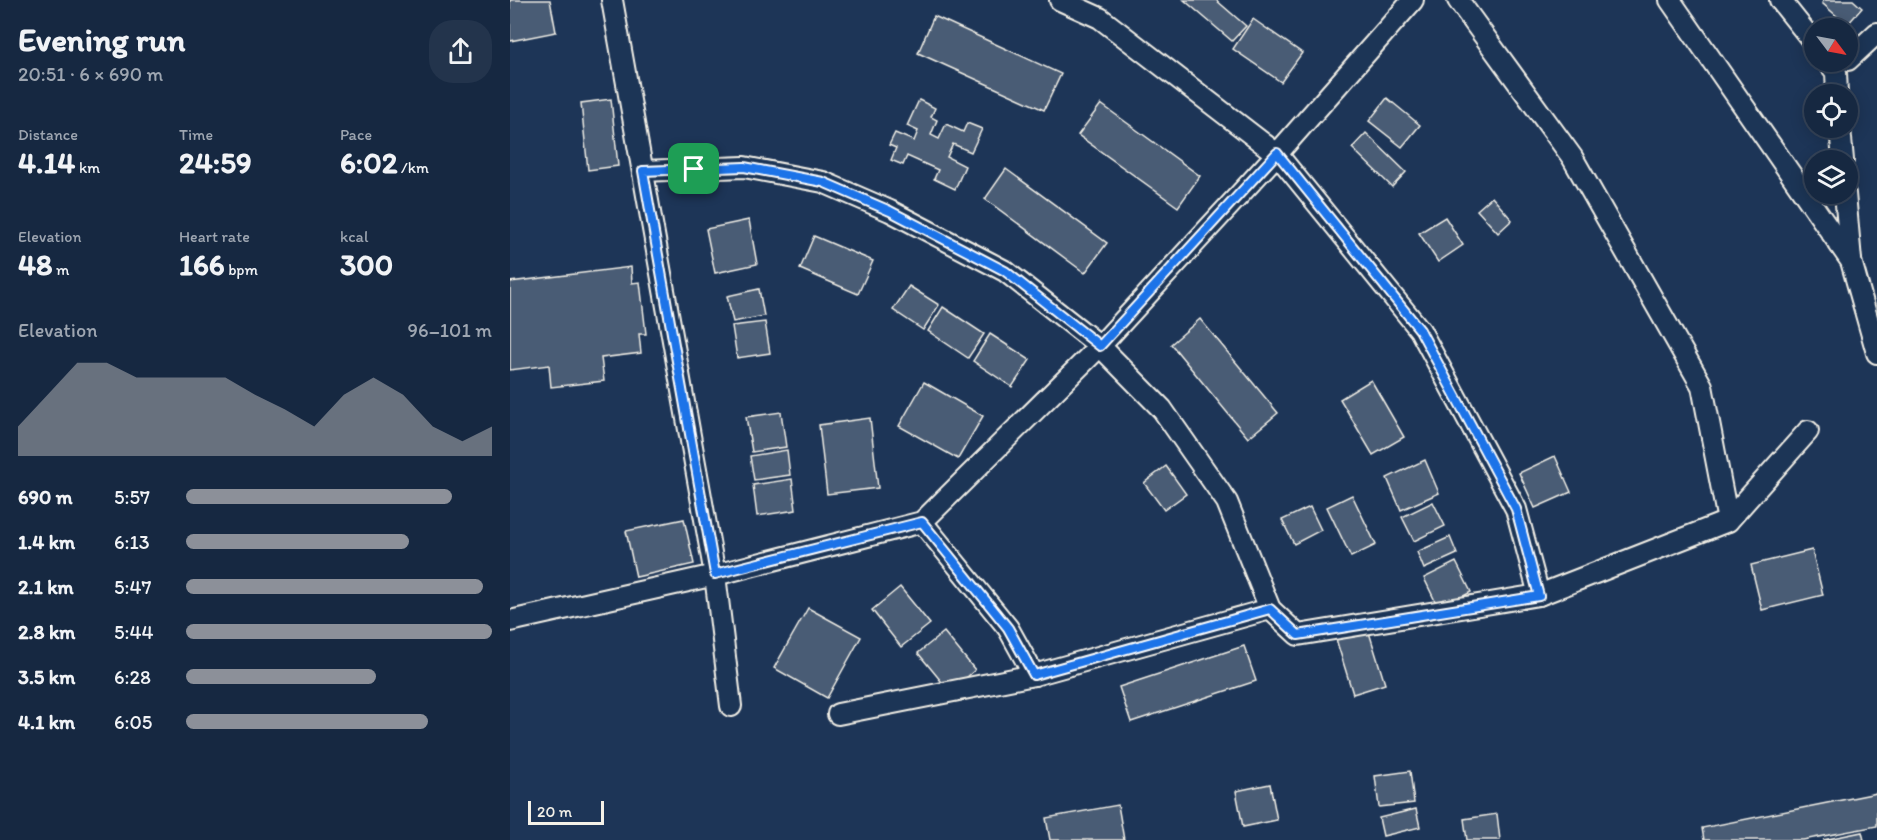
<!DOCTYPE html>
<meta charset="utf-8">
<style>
:root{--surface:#162841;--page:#23344c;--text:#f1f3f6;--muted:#9ea6b1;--line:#35445a;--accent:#8c9099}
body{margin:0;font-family:Itim,sans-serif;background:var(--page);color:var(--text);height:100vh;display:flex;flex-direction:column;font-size:22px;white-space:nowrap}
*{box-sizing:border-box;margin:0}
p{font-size:20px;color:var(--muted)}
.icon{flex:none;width:33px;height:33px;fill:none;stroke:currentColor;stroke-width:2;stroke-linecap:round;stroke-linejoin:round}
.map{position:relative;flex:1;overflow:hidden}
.drawer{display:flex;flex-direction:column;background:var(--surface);width:510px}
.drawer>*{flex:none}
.needle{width:39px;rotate:122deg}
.tools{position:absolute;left:1294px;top:18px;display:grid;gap:12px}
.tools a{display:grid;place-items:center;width:54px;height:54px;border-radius:50%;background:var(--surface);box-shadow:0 3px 15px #0003,0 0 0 2px var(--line);font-size:30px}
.scale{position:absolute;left:18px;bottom:15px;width:76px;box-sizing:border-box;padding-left:6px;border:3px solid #f4f1e8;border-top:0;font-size:16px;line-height:21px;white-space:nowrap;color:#f4f1e8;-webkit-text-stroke:4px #1d3557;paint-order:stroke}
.pin{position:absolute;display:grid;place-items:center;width:51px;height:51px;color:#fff;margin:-26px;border-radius:12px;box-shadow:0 3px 9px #0006}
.round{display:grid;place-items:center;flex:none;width:63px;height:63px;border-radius:24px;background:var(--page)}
.headline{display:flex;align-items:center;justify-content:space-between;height:102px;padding:0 18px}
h1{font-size:33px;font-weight:700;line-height:45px}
.metrics{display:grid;grid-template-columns:repeat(3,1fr);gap:9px;height:102px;padding:6px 18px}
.metrics div{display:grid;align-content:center}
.metrics b{font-size:30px;font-weight:700}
.metrics small{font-size:16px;font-weight:400}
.metrics p{font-size:16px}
.chart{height:168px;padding:12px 18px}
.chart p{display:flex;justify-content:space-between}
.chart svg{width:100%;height:108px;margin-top:6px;fill:var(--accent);opacity:.7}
ul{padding:0 18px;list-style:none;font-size:20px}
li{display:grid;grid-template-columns:96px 72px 1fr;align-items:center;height:45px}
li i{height:15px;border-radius:8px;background:var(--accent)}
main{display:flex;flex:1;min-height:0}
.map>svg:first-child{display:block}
</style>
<main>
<section class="drawer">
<div class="headline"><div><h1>Evening run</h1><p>20:51 · 6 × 690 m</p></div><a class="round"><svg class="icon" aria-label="share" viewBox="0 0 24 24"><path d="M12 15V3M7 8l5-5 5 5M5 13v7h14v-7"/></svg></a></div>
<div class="metrics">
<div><p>Distance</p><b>4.14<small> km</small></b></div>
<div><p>Time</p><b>24:59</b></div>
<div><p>Pace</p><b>6:02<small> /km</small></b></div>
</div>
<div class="metrics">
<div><p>Elevation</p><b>48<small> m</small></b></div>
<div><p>Heart rate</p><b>166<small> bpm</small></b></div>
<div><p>kcal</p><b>300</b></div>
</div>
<div class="chart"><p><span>Elevation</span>96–101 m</p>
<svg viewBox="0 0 160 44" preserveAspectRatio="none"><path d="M0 44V32L10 19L20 6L30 6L40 12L50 12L60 12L70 12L80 19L90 25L100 32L110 19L120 12L130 19L140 32L150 38L160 32V44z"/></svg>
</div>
<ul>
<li><b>690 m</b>5:57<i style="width:87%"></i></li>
<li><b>1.4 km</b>6:13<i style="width:73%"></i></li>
<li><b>2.1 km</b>5:47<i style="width:97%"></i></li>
<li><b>2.8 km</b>5:44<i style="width:100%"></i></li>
<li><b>3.5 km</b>6:28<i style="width:62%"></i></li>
<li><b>4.1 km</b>6:05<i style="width:79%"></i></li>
</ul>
</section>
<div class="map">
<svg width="1367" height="840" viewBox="0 0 1367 840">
<rect width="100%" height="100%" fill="#1d3557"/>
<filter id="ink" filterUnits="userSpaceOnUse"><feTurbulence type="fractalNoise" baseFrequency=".0167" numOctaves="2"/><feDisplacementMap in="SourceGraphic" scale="12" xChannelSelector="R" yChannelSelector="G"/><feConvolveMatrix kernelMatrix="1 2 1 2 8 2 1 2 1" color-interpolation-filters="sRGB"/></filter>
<g filter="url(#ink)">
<g fill="#485b74" stroke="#f4f1e8" stroke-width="1.5">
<path d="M0 0H40L46 32 0 41Z"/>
<path d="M674 0H706L736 26 722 41Z"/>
<path d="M1314 0H1343L1352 8 1337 25 1312 3Z"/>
<path d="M424 16 551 74 534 110 408 53Z"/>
<path d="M743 19 792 53 771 82 723 49Z"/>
<path d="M877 98 910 125 892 147 859 121Z"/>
<path d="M101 99 108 166 78 170 71 103Z"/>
<path d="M409 100 425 108 421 117 427 120 421 135 429 139 436 124 453 132 457 123 472 129 461 152 443 144 437 157 455 166 445 189 424 179 428 170 397 156 393 165 381 160 386 148 379 145 385 133 404 141 408 131 397 126Z"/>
<path d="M591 104 690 176 668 207 568 135Z"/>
<path d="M856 133 896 172 882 187 842 148Z"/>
<path d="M496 169 597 243 575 273 475 199Z"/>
<path d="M982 197 1002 220 988 233 967 210Z"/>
<path d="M935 217 953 245 928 262 909 233Z"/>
<path d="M239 220 247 264 205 273 196 229Z"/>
<path d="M304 236 363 261 348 294 290 269Z"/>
<path d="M121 267 122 283 130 282 136 334H129L131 353 91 358 94 381 41 387 39 365 0 370V282Z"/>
<path d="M399 286 429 305 413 330 383 310Z"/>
<path d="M249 289 254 316 223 322 217 296Z"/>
<path d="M433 307 474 334 458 358 418 331Z"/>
<path d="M690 319 768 413 738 438 661 344Z"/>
<path d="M255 322 260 353 227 358 222 326Z"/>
<path d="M480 334 520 360 502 387 463 361Z"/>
<path d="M861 380 894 437 863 455 830 399Z"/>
<path d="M414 382 473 416 448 459 389 426Z"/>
<path d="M271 412 276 447 242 452 236 417Z"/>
<path d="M360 418 368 488 317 494 309 425Z"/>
<path d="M277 450 280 475 244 480 240 456Z"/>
<path d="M1045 456 1061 492 1025 508 1009 473Z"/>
<path d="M915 460 929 493 891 510 877 478Z"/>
<path d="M656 466 676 494 654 510 634 483Z"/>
<path d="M282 479 286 510 247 516 243 485Z"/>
<path d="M842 495 866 545 841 557 817 507Z"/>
<path d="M923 502 935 526 904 541 892 517Z"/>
<path d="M800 507 811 530 784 544 772 520Z"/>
<path d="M174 519 184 564 126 577 116 531Z"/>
<path d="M940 537 947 554 914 569 907 552Z"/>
<path d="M1302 550 1313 595 1252 610 1241 565Z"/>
<path d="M946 562 961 592 929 609 914 578Z"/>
<path d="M390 587 420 624 391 647 362 610Z"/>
<path d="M298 608 351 637 317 698 264 668Z"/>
<path d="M858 629 875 684 843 694 826 639Z"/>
<path d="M434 632 465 670 440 692 408 653Z"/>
<path d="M734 646 746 681 621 722 609 687Z"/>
<path d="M900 771 904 803 869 807 865 776Z"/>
<path d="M760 784 767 820 733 827 726 791Z"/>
<path d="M1367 793V826L1293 840H1194L1192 828Z"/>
<path d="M608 805 614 840H540L536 818Z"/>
<path d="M906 809 910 827 873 836 869 818Z"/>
<path d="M987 814 990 840H957L954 819Z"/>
<path d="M1352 832 1354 840H1313Z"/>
</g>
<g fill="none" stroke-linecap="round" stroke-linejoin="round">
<g stroke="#f4f1e8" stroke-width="24">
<g id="minor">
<path d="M102 0 205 575 221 706"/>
<path d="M550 0 590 18 767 154 910 330 1006 509 1029 595"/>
<path d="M948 0 1062 157 1192 386 1218 521"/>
<path d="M1160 0 1341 261 1367 353"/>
<path d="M1270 0 1305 44"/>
<path d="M1338 60 1367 33"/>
<path d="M1318 62 1326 72 1327 94"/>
<path d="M1330 128 1333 160"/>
<path d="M133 171 234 167 313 182 380 211 495 271 590 346 652 409 717 502 760 609 788 635 1029 595 1218 521 1298 431"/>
<path d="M1335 194 1341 260"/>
<path d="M412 522 498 628 524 675"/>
<path d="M0 621 205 575 412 522 590 346 767 154 903 0"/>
<path d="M328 714 524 675 760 609"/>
</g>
</g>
<use href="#minor" stroke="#1d3557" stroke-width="20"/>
</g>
</g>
<g fill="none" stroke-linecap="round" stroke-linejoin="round" filter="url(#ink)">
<g stroke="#fff" stroke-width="12">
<path id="route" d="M767 153 910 330 1006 509 1029 596 788 635 760 609 524 675 498 628 412 522 205 574 133 171 234 167 313 182 380 211 495 271 590 346Z"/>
</g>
<use href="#route" stroke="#1a73e8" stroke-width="8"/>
</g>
</svg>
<div class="tools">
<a><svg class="needle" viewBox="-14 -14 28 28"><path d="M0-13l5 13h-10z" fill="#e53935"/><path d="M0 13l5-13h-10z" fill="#9ea6b1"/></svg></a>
<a><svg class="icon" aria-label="locate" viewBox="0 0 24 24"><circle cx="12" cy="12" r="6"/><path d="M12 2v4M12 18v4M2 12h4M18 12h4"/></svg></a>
<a><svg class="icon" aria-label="layers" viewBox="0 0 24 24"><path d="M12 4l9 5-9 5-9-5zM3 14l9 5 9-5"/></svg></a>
</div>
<div class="scale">20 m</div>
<div class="pin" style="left:184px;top:169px;background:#1e9e55"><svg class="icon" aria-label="arrive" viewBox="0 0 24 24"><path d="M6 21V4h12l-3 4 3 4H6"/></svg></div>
</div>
</main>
